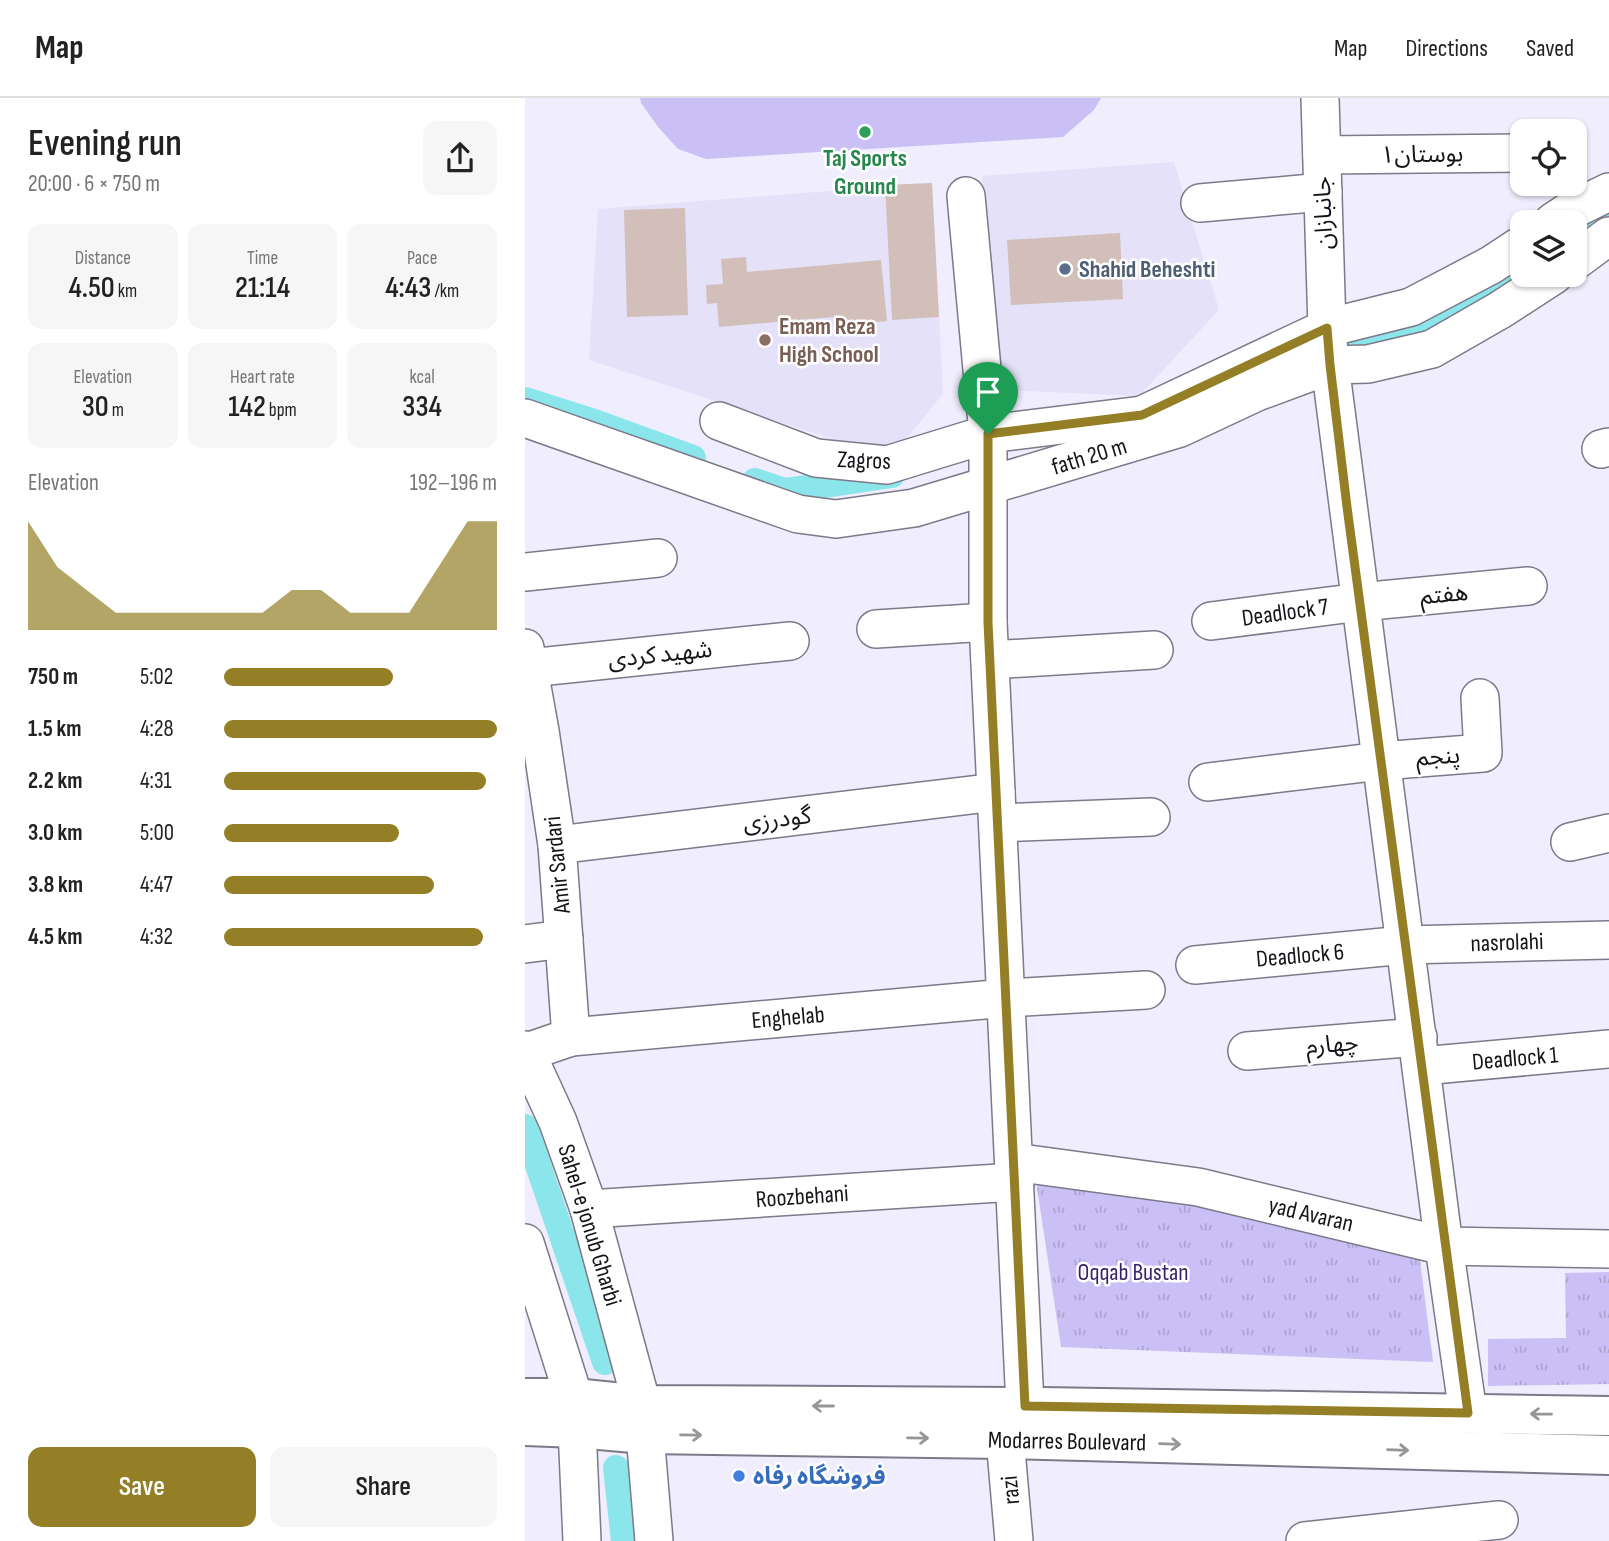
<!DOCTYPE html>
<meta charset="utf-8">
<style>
:root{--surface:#fff;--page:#f6f6f6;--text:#222;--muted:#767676;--line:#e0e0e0;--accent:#947f26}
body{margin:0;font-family:"Sofia Sans Condensed","Noto Sans Arabic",sans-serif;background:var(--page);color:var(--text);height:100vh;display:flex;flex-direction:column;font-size:26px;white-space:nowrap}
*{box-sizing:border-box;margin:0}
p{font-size:23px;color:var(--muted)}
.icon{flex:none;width:38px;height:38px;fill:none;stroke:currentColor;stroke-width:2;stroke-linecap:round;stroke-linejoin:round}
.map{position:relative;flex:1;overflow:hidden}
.sheet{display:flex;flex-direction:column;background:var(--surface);width:525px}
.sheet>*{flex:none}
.tools{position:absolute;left:985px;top:21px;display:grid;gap:14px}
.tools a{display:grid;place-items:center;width:77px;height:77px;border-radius:14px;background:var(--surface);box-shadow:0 2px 5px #0004;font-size:35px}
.pin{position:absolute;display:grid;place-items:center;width:60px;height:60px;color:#fff;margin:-72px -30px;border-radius:50% 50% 50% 0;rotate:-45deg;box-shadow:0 0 7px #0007}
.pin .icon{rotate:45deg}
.round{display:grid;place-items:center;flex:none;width:74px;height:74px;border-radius:14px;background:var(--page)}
.overview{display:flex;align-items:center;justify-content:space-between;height:119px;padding:0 28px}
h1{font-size:38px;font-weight:600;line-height:52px}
.stats{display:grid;grid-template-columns:repeat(3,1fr);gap:10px;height:119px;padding:7px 28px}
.stats div{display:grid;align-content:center;border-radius:14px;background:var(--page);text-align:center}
.stats b{font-size:30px;font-weight:600}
.stats small{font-size:19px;font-weight:400}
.stats p{font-size:19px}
.chart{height:196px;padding:14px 28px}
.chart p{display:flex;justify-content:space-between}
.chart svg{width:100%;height:126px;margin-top:7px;fill:var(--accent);opacity:.7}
.cta{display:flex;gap:14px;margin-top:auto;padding:14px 28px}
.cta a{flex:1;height:80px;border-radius:14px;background:var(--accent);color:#fff;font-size:28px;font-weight:600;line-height:80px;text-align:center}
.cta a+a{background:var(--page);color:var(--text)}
ul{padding:0 28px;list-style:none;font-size:23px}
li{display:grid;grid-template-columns:112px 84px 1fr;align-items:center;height:52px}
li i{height:18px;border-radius:9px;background:var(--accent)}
header{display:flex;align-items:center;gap:42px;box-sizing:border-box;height:98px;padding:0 35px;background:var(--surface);border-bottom:2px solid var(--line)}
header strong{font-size:33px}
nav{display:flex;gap:38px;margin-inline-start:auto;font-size:24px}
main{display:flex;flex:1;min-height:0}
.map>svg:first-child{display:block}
</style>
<header>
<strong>Map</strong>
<nav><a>Map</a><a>Directions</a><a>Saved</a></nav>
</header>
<main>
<section class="sheet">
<div class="overview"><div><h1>Evening run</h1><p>20:00 · 6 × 750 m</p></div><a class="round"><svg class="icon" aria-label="share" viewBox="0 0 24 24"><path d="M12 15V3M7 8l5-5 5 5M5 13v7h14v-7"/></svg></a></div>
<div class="stats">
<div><p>Distance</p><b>4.50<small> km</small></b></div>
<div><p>Time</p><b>21:14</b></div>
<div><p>Pace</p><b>4:43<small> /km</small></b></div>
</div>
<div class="stats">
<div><p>Elevation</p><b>30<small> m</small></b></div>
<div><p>Heart rate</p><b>142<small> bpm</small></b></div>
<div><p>kcal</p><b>334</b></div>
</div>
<div class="chart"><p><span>Elevation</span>192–196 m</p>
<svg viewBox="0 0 160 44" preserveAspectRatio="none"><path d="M0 44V6L10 22L20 30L30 38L40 38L50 38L60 38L70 38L80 38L90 30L100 30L110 38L120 38L130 38L140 22L150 6L160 6V44z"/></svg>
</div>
<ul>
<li><b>750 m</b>5:02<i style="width:62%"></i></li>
<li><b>1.5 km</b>4:28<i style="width:100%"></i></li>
<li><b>2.2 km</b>4:31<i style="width:96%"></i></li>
<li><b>3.0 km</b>5:00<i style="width:64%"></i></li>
<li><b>3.8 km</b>4:47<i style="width:77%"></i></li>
<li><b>4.5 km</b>4:32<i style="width:95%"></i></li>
</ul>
<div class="cta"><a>Save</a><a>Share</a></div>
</section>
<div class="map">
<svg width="1084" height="1443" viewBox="0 0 1084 1443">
<defs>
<pattern id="park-tufts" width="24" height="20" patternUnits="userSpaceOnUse" patternTransform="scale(1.75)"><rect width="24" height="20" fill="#cac0f5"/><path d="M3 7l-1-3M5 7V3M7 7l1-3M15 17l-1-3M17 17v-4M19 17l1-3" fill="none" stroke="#ada4d1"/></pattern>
</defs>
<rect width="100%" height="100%" fill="#f0edfe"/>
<g fill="#e5e1f8">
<path d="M649 64 694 212 614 298 478 292 457 78Z"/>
<path d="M407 85 418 296 365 360 64 262 73 111Z"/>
</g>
<g fill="url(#park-tufts)">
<path d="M511 1083 667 1104 894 1155 908 1264 536 1249Z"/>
<path d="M1084 1174V1286L963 1288V1241L1041 1240 1040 1175Z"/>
</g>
<path fill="#cac0f5" d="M115 0H576L569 12 538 39 181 61 153 51 133 29 116 5Z"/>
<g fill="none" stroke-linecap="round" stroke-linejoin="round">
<g stroke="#8be6eb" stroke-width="26">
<path d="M1050 137 1073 122 1084 118"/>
<path d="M827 246 885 237 962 194 998 171"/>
<path d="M0 302 72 325 168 360"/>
<path d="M230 383 260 393 367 377"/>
<path d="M0 1029 80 1264"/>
<path d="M91 1370 99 1443"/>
</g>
</g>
<g fill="#d2bfba">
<path d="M407 85 414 219 367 222 360 87Z"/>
<path d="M160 110 163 217 102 219 99 112Z"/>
<path d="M595 135 598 201 486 207 482 142Z"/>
<path d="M221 159 222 174 356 162 362 223 310 228 309 219 194 229 192 205 182 206 181 187 198 186 196 161Z"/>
</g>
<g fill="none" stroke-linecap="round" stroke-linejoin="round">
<g stroke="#7c7988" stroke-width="40">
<g id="minor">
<path d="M795 0 802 230 805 267 919 1148 943 1315"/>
<path d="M797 57 998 55"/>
<path d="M441 98 463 336V524L500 1308"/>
<path d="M675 105 798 94"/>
<path d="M1028 124 1043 114 1084 94"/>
<path d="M1050 163 1084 138"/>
<path d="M0 320 273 416 311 421 389 410 655 330 732 294 805 267 843 266 907 251 975 212 1029 177"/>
<path d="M194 323 291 360 362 367 463 336 617 317 802 230 886 209 966 167 998 146"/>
<path d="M1076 351 1084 349"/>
<path d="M0 474 133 460"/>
<path d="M686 523 835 504 1003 488"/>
<path d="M351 531 463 524"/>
<path d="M0 550 15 633 32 747 46 939 2 954"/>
<path d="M465 562 629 552"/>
<path d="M4 570 265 543"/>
<path d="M683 684 856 663 958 655 955 600"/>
<path d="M473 725 626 719"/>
<path d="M1045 744 1084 735"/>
<path d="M32 747 471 694"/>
<path d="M0 846 39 841"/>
<path d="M670 867 880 847 1084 842"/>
<path d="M46 939 481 900 621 892"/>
<path d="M0 952 33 1024 64 1111 117 1307"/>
<path d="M722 953 893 939"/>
<path d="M897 968 1084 951"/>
<path d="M489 1064 673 1089 919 1148 1084 1151"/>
<path d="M64 1111 490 1084"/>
<path d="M0 1145 49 1300"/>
<path d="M52 1330 57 1443"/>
<path d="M120 1336 129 1443"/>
<path d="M480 1341 489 1443"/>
<path d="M780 1443 974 1422"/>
</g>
</g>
<g stroke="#7c7988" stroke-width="42">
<g id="major">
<path d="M0 1300H49L117 1307 517 1309 1084 1318"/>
<path d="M0 1328 52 1330 120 1336 480 1341 1084 1357"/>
</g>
</g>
<use href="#minor" stroke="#fff" stroke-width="37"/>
<use href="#major" stroke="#fff" stroke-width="38"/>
</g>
<defs><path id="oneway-shaft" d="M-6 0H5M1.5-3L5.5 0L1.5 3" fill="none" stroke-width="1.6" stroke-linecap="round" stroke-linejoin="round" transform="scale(1.75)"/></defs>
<g stroke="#969598">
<use href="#oneway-shaft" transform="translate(298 1308) rotate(-180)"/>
<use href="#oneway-shaft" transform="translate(1016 1316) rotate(-179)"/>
<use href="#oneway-shaft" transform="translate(166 1337) rotate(1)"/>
<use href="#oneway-shaft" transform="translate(393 1340) rotate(1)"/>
<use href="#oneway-shaft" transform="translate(645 1346) rotate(2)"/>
<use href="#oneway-shaft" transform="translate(873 1352) rotate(2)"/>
</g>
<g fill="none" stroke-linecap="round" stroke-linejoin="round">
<g stroke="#fff" stroke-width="14">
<path id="route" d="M802 230 805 267 822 409 943 1315 500 1308 463 524V336L617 317Z"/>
</g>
<use href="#route" stroke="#947f26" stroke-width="9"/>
</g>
<circle fill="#2e9e5b" stroke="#fff" stroke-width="2.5" cx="340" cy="34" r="7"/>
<circle fill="#5c6f8a" stroke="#fff" stroke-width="2.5" cx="540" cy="171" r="7"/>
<circle fill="#8d6e63" stroke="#fff" stroke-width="2.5" cx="240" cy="242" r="7"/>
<circle fill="#3f7fe0" stroke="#fff" stroke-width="2.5" cx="214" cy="1378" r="7"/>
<g text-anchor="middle" stroke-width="5" stroke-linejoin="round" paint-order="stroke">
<g font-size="24" fill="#151419" stroke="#fff">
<text transform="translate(897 56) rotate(-1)" y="8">بوستان۱</text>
<text transform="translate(798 115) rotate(-92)" y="8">جانبازان</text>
<text transform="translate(564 358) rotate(-17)" y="8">fath 20 m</text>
<text transform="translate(339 362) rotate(2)" y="8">Zagros</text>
<text transform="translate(919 496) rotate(-5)" y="8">هفتم</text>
<text transform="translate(760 514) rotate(-8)" y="8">Deadlock 7</text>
<text transform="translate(135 556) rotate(-6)" y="8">شهید کردی</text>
<text transform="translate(913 658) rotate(-4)" y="8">پنجم</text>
<text transform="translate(252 721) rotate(-7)" y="8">گودرزی</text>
<text transform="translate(32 767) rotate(-96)" y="8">Amir Sardari</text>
<text transform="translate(982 844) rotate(-2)" y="8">nasrolahi</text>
<text transform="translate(775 857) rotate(-5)" y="8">Deadlock 6</text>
<text transform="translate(263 919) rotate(-5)" y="8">Enghelab</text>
<text transform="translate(807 946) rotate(-5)" y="8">چهارم</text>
<text transform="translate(990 960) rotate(-5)" y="8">Deadlock 1</text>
<text transform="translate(277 1098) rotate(-4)" y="8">Roozbehani</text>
<text transform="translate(786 1116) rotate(13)" y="8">yad Avaran</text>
<text transform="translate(65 1127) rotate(73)" y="8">Sahel-e jonub Gharbi</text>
<text transform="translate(542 1343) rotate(1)" y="8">Modarres Boulevard</text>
<text transform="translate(485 1392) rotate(-95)" y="8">razi</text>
</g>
<g font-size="24" font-weight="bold" fill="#27864d" stroke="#fff">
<text x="340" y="68">Taj Sports<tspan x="340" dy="28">Ground</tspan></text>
</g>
<g font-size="24" font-weight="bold" fill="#4e5e75" stroke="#fff" text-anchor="start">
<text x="554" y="179">Shahid Beheshti</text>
</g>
<g font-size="24" font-weight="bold" fill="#785e54" stroke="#fff" text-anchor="start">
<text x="254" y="236">Emam Reza<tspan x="254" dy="28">High School</tspan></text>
</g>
<g font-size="24" fill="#392269" stroke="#fff">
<text x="608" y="1182">Oqqab Bustan</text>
</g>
<g font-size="24" font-weight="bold" fill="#366cbe" stroke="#fff" text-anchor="start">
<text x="228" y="1386">فروشگاه رفاه</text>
</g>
</g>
</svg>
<div class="tools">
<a><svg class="icon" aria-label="locate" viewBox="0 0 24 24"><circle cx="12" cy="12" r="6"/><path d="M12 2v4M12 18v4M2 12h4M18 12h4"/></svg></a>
<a><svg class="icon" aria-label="layers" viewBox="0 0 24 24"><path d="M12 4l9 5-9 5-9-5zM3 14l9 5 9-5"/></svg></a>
</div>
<div class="pin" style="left:463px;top:336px;background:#1e9e55"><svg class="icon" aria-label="arrive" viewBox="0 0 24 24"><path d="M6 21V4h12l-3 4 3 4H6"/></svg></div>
</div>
</main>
